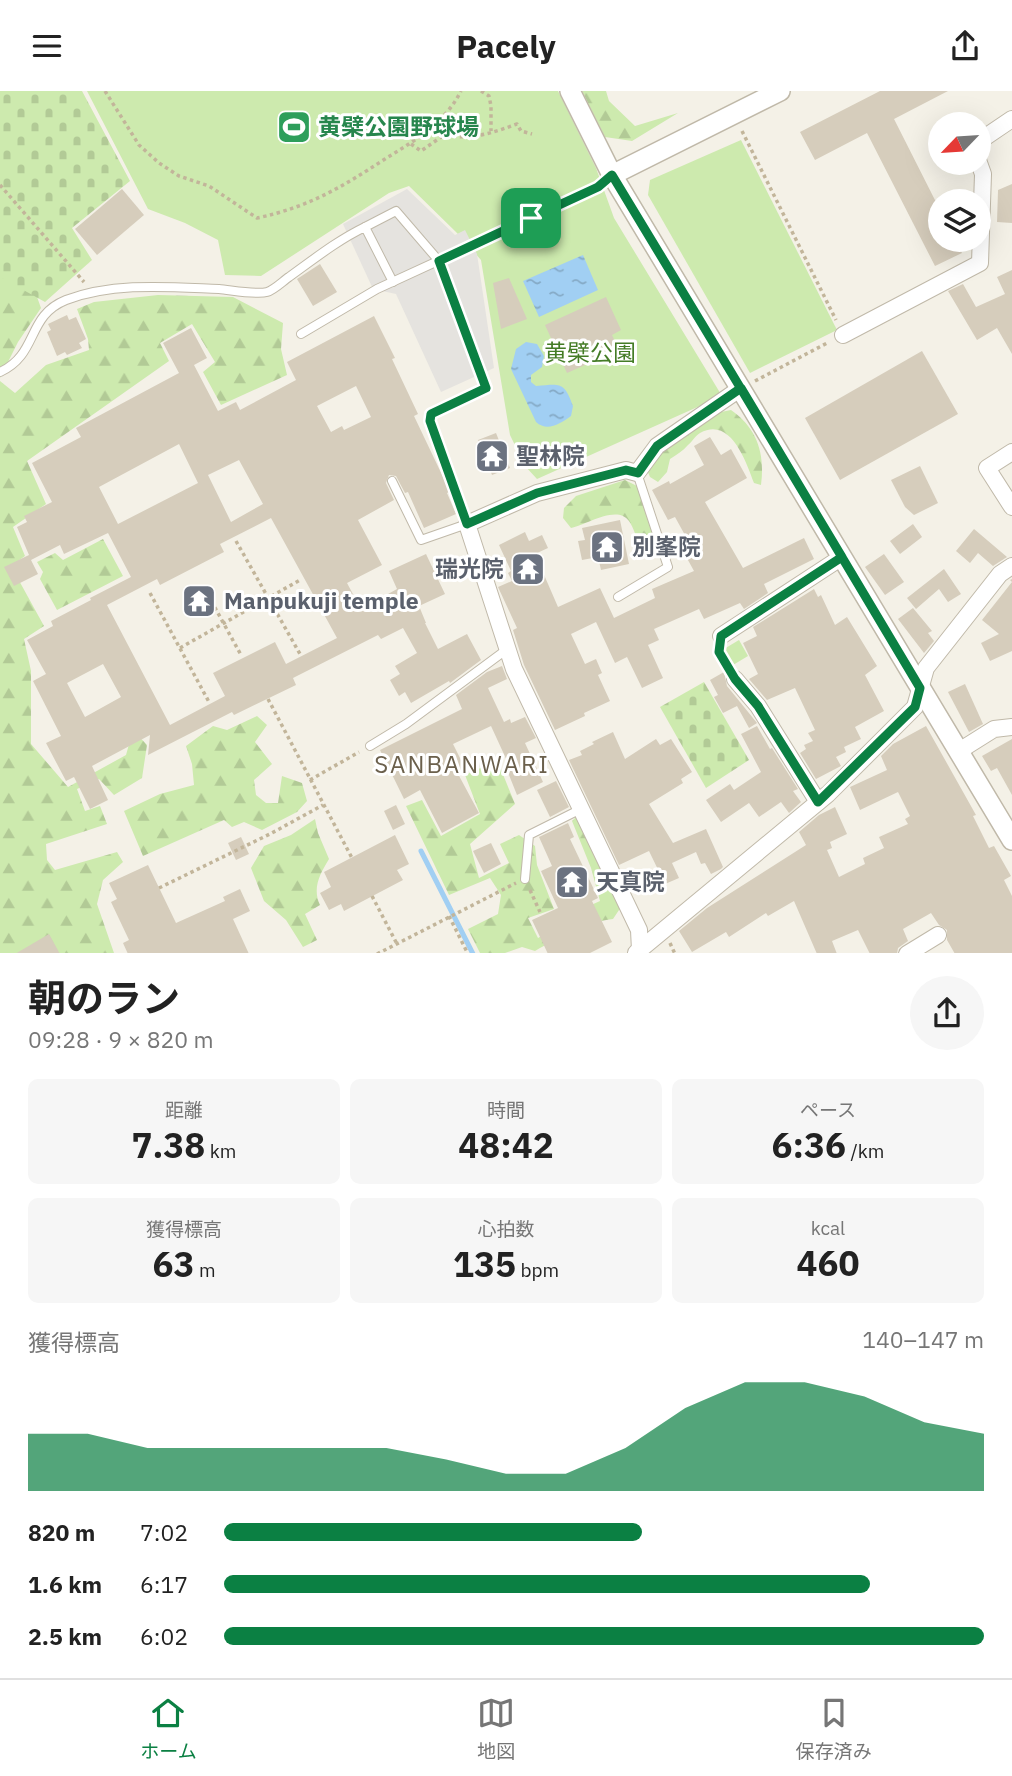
<!DOCTYPE html>
<html lang="ja">
<meta charset="utf-8">
<style>
:root{--surface:#fff;--page:#f6f6f6;--text:#222;--muted:#767676;--line:#e0e0e0;--accent:#0b8043}
body{margin:0;font-family:"IBM Plex Sans","Noto Sans JP",sans-serif;background:var(--page);color:var(--text);height:100vh;display:flex;flex-direction:column;font-size:26px;white-space:nowrap}
*{box-sizing:border-box;margin:0}
p{font-size:23px;color:var(--muted)}
.icon{flex:none;width:38px;height:38px;fill:none;stroke:currentColor;stroke-width:2;stroke-linecap:round;stroke-linejoin:round}
.map{position:relative;height:862px;overflow:hidden}
.drawer{display:flex;flex-direction:column;background:var(--surface);flex:1}
.drawer>*{flex:none}
.needle{width:46px;rotate:245deg}
.tools{position:absolute;left:928px;top:21px;display:grid;gap:14px}
.tools a{display:grid;place-items:center;width:63px;height:63px;border-radius:50%;background:var(--surface);box-shadow:0 7px 28px #0002;font-size:35px}
.pin{position:absolute;display:grid;place-items:center;width:60px;height:60px;color:#fff;margin:-30px;border-radius:14px;box-shadow:0 4px 10px #0006}
.round{display:grid;place-items:center;flex:none;width:74px;height:74px;border-radius:37px;background:var(--page)}
.overview{display:flex;align-items:center;justify-content:space-between;height:119px;padding:0 28px}
h1{font-size:38px;font-weight:700;line-height:52px}
.figures{display:grid;grid-template-columns:repeat(3,1fr);gap:10px;height:119px;padding:7px 28px}
.figures div{display:grid;align-content:center;border-radius:10px;background:var(--page);text-align:center}
.figures b{font-size:35px;font-weight:700}
.figures small{font-size:19px;font-weight:400}
.figures p{font-size:19px}
.chart{height:196px;padding:14px 28px}
.chart p{display:flex;justify-content:space-between}
.chart svg{width:100%;height:126px;margin-top:7px;fill:var(--accent);opacity:.7}
ul{padding:0 28px;list-style:none;font-size:23px}
li{display:grid;grid-template-columns:112px 84px 1fr;align-items:center;height:52px}
li i{height:18px;border-radius:9px;background:var(--accent)}
header{display:flex;justify-content:space-between;align-items:center;height:91px;padding:0 28px;background:var(--surface);font-size:32px;font-weight:700}
.dock{display:flex;justify-content:space-around;align-items:center;height:98px;border-top:2px solid var(--line);background:var(--surface);font-size:19px;color:var(--muted)}
.dock a{display:grid;justify-items:center;gap:4px}
.dock .active{color:var(--accent)}
.map>svg:first-child{display:block}
</style>
<header><svg class="icon" aria-label="menu" viewBox="0 0 24 24"><path d="M4 6h16M4 12h16M4 18h16"/></svg>Pacely<svg class="icon" aria-label="share" viewBox="0 0 24 24"><path d="M12 15V3M7 8l5-5 5 5M5 13v7h14v-7"/></svg></header>
<div class="map">
<svg width="1012" height="863" viewBox="0 0 1012 863">
<defs>
<pattern id="forest-firs" width="22" height="20" patternUnits="userSpaceOnUse" patternTransform="scale(1.75)"><rect width="22" height="20" fill="#cdeaae"/><path d="M5 1l3.5 6h-7zM16 11l3.5 6h-7z" fill="#b2ca96"/></pattern>
<pattern id="cemetery-stones" width="16" height="16" patternUnits="userSpaceOnUse" patternTransform="scale(1.75)"><rect width="16" height="16" fill="#cdeaae"/><path d="M2 7V4a2 2 0 0 1 4 0v3zM10 15v-3a2 2 0 0 1 4 0v3z" fill="#b2ca96"/></pattern>
<pattern id="water-ripples" width="26" height="14" patternUnits="userSpaceOnUse" patternTransform="scale(1.75)"><rect width="26" height="14" fill="#a1cff3"/><path d="M2 4q2-2 4 0t4 0M15 11q2-2 4 0t4 0" fill="none" stroke="#85aac6"/></pattern>
</defs>
<rect width="100%" height="100%" fill="#f4f1e7"/>
<g fill="url(#forest-firs)">
<path d="M582 0H606L609 10 635 35 678 22 632 50 605 46Z"/>
<path d="M0 180 32 192 41 217 18 251 0 287Z"/>
<path d="M158 204 233 206 283 232 281 258 287 284 221 314 203 281 215 271 192 233 160 252 169 270 27 370 46 413 13 436 25 465 11 475 44 535 24 548 31 580V653L68 696 126 664 133 639 147 654 142 687 114 704 99 688 77 698 85 720 100 715 107 733 46 753 47 769 55 779 117 761 123 771 103 789 97 813 114 862H0V290L15 302 46 274 89 259 88 248 77 218 94 211Z"/>
<path d="M731 319C758 338 765 363 761 394L754 392C746 371 731 325 700 342 694 346 693 350 688 354 683 360 676 364 670 368L667 381 658 391 650 386 646 377 654 366 711 323Z"/>
<path d="M625 389 639 396 654 447 642 454C635 446 634 437 629 430 617 413 586 434 571 437L563 427 564 417 576 405Z"/>
<path d="M103 448 123 485 57 519 40 488 43 481 37 471 55 462 63 469Z"/>
<path d="M257 625 267 634 255 651 272 673 254 689 256 704 266 712H278L282 685 302 692 307 710 297 721 262 739 244 731 232 736 224 729 143 765 124 720 160 703 194 694 192 673 186 655 213 635 227 639Z"/>
<path d="M485 675 500 676 515 713 470 753 479 787 509 772 500 753 519 744 535 755 537 774 554 818 528 827 538 847 559 835 558 829 600 810 591 777 572 730 577 725 621 816 613 828C584 831 560 846 535 860L522 856 505 862H480L468 838 498 823 501 804 490 787 449 804 406 715 422 709 441 745 480 723 465 684Z"/>
<path d="M315 728 318 742 329 768C320 783 312 797 320 814L305 823 317 849 303 856 286 829 264 810 251 777 264 755 291 744Z"/>
</g>
<g fill="url(#cemetery-stones)">
<path d="M0 0H82L130 90 72 137 92 169 45 211 0 186Z"/>
<path d="M704 591 749 669 706 697 660 616Z"/>
</g>
<g fill="#cdeaae">
<path d="M87 0H558L596 77 614 127 722 305 537 388 525 375 510 344 481 169 457 142 409 95 389 102 261 185 225 184 218 149 185 132 148 118Z"/>
<path d="M741 49 837 239 750 282 648 104 650 89Z"/>
<path d="M739 549 748 565 728 577 719 561Z"/>
</g>
<path fill="#e5e3df" d="M407 98 455 144 465 139 477 163 494 277 441 301 396 203 373 198 343 133Z"/>
<g fill="url(#water-ripples)">
<path d="M583 164 598 199 539 226 523 190Z"/>
<path d="M526 251 537 253 544 265 542 276 531 284V291L536 295C560 293 564 290 573 315L571 325C560 333 547 341 536 331L511 278 516 258Z"/>
</g>
<g fill="none" stroke-linecap="round" stroke-linejoin="round">
<path stroke="#a1cff3" stroke-width="5" d="M421 760 473 863"/>
</g>
<g fill="#d6cdbc" fill-rule="evenodd">
<path d="M880 0H948L894 28 940 119V149H955L962 162 935 175 867 42 815 69 800 41Z"/>
<path d="M1012 93V132L997 131 998 99Z"/>
<path d="M122 98 144 124 97 164 75 138Z"/>
<path d="M320 173 337 201 313 215 297 188Z"/>
<path d="M1012 179V263L997 237 977 249 948 200 963 193 976 216 1005 203 997 186Z"/>
<path d="M509 187 527 228 501 238 493 192Z"/>
<path d="M606 206 621 239 612 244 619 259 567 282 545 234Z"/>
<path d="M67 224 69 229 76 226 86 248 79 252 82 257 67 264 65 261 57 265 47 241 51 239 48 233Z"/>
<path d="M374 225 395 267 392 268 418 323 414 325 444 388 449 401 447 402 456 423 424 437 408 401 405 402 396 385 389 384 386 392 394 409 358 429 382 474 347 492 361 518 397 498 389 480 426 463 445 503 419 515 426 532H425L438 558 467 543 481 569 450 592 449 590 411 612 405 601 399 605 390 589 400 583 395 575 417 562 403 537 381 548 378 544 293 587 296 594 234 624 232 621 148 664 150 644 92 675 108 709 90 718 74 686 66 690 46 652 61 645 33 590 46 583 27 549 53 535 51 530 91 509 90 507 131 486 108 442 64 463 60 454 31 469 38 483 14 495 4 476 29 464 17 436 27 431 24 425 52 411 32 372 81 346 76 337 179 282 163 252 191 237 207 267 194 274 218 320 236 311 240 319 296 289 287 271ZM356 295 371 326 344 339 342 335 331 341 317 315ZM179 353 198 392 118 433 99 396ZM239 369 263 413 231 431 208 384ZM271 427 337 547 286 573 275 551 213 582 225 605 170 634 107 514 157 488 160 494 224 461 220 453ZM103 573 121 606 85 626 67 592Z"/>
<path d="M922 260 958 323 840 389 805 327Z"/>
<path d="M496 342 510 377 492 384 488 373 483 374 478 359 482 358 478 349Z"/>
<path d="M710 346 721 364 731 358 747 387 705 411 743 477 804 447 814 468 764 493 768 502 744 518 740 512 704 528 699 518 654 538 659 549 648 554 663 587 642 597 627 566 615 572 596 531 571 543 585 573 596 568 602 582 598 584 610 610 584 622 585 625 555 639 524 574 513 539 517 537 498 496 512 490 508 482 511 480 499 454 525 441 529 450 542 444 548 457 535 463 558 516 600 497 614 527 655 507 652 498 694 480 683 460 691 455 675 426 668 429 652 399 669 390 670 393 704 374 694 355Z"/>
<path d="M920 375 938 412 914 424 905 416 891 389Z"/>
<path d="M620 429 629 473 601 479 598 466 582 469 578 450 585 449 582 437Z"/>
<path d="M913 433 922 446 900 463 890 450Z"/>
<path d="M974 438 1007 466 993 475 978 462 970 472 956 460Z"/>
<path d="M884 463 904 491 885 504 865 476Z"/>
<path d="M944 478 961 503 948 511 939 498 916 518 907 507Z"/>
<path d="M1012 488V560L990 570 981 552 999 543 982 529 1012 491 1010 489Z"/>
<path d="M814 498 818 506 821 504 835 534 847 526 877 575 865 584 884 620 855 636 861 648 844 656 846 661 836 666 841 675 816 688 800 662 806 658 804 654 813 650 808 642 815 639 795 597 767 609 749 588 758 583 743 552 757 545 753 536Z"/>
<path d="M913 517 932 540 928 542 934 550 924 562 898 528Z"/>
<path d="M502 575 507 588 488 597 504 631 510 628 511 632 525 626 536 647 525 652 543 691 517 704 505 674 508 672 491 635 453 653 465 677 457 681 479 722 442 742 420 699 404 708 380 659 462 618 456 604 487 581Z"/>
<path d="M724 581 727 595 757 632 749 637 737 615 723 622 714 606 718 604 710 589Z"/>
<path d="M965 593 983 633 969 641 948 601Z"/>
<path d="M757 635 770 658 772 657 798 698 793 700 801 711 789 722 781 711 759 726 749 712 721 731 706 709 730 693 734 699 761 681 741 643Z"/>
<path d="M926 635 976 724 973 725 989 757 994 755 1011 785 1004 789 1012 805V863H955L947 849V839L939 834 931 822 903 838 908 850 898 857 897 863H870L858 839 832 850 837 863H817L794 810 768 825 766 822 729 846 726 841 692 861 679 840 707 817 806 754 799 741 819 724 835 716 847 743 830 751 832 757 827 759 839 786 865 773 863 767 884 757 879 746 908 733 905 728 910 725 898 701 860 719 850 696 887 679 881 665 893 653Z"/>
<path d="M613 641 625 668 656 648 660 654 671 648 692 681 681 688 683 692 649 713 673 752 706 738 723 776 721 778 711 783 705 772 701 773 696 761 672 772 679 787 665 793 649 760 619 774 569 669 582 664 580 660 594 653 592 651Z"/>
<path d="M1012 648V704L997 677 991 680 982 665Z"/>
<path d="M556 690 569 716 550 726 537 699Z"/>
<path d="M396 714 405 733 393 739 384 720Z"/>
<path d="M568 732 574 746 570 748 598 807 592 810 612 851 588 863H548L532 829 558 817 541 780 552 775 539 746Z"/>
<path d="M395 744 409 773 397 779 403 789 344 820 341 813 329 819 320 802 331 796 324 781Z"/>
<path d="M241 746 249 763 236 769 228 752Z"/>
<path d="M491 752 501 773 484 782 473 760Z"/>
<path d="M148 774 176 832 225 810 223 806 240 798 250 820 233 828 249 863H128L123 852 129 849 111 811 117 808 109 792Z"/>
<path d="M49 843 60 863H15Z"/>
</g>
<g fill="none" stroke-linecap="round" stroke-linejoin="round">
<g stroke="#c0b9a9" stroke-width="10">
<g id="service">
<path d="M365 136 396 120 439 170 486 297 431 323 430 330 467 433 421 449 392 390"/>
<path d="M301 243 377 198 590 100 612 84"/>
<path d="M0 281C39 263 26 225 66 209 114 191 168 196 219 198 231 199 256 204 267 201 274 199 283 190 289 186 314 168 338 149 365 136L393 191"/>
<path d="M618 506 668 476 637 382"/>
<path d="M370 655 406 633 506 559"/>
<path d="M525 788 529 744 581 718"/>
</g>
</g>
<g stroke="#c0b9a9" stroke-width="18">
<g id="minor">
<path d="M978 51 1012 28"/>
<path d="M843 244 980 172 983 83 978 69"/>
<path d="M1012 361 987 377 1012 416"/>
<path d="M721 545 842 466"/>
<path d="M735 588 758 615 818 711"/>
<path d="M959 660 994 638 1012 636"/>
<path d="M640 859 639 839 514 578 467 433 537 402 626 379 637 382 657 355 741 297"/>
<path d="M636 862 828 703 915 616 926 577 1000 483 1012 475"/>
<path d="M907 863 938 844"/>
</g>
</g>
<g stroke="#c0b9a9" stroke-width="22">
<g id="tertiary">
<path d="M570 0 612 84 1012 749"/>
<path d="M612 84 780 0"/>
</g>
</g>
<g stroke="#c2b59a" stroke-width="3.5" stroke-dasharray="3.5 3.5" stroke-linecap="butt">
<path d="M105 0 139 54 159 72 179 85 209 95 257 127C309 116 342 96 385 68 414 50 445 32 461 0"/>
<path d="M481 0 489 5 491 15V40"/>
<path d="M434 36C457 55 492 42 517 33L521 40 532 43"/>
<path d="M742 40 836 229"/>
<path d="M411 53 421 60 444 44"/>
<path d="M0 94 84 191"/>
<path d="M538 101 541 108"/>
<path d="M755 290 829 251"/>
<path d="M236 450 300 563"/>
<path d="M150 502 209 611"/>
<path d="M208 504 241 564"/>
<path d="M180 557 300 489"/>
<path d="M719 561 728 576"/>
<path d="M268 608 352 767"/>
<path d="M310 689 359 661"/>
<path d="M159 797 270 743 323 714"/>
<path d="M530 799 540 821"/>
<path d="M372 805 397 853"/>
<path d="M449 825 468 863"/>
<path d="M670 852 675 863"/>
<path d="M377 863 516 792"/>
</g>
<use href="#service" stroke="#fff" stroke-width="8"/>
<use href="#minor" stroke="#fff" stroke-width="16"/>
<use href="#tertiary" stroke="#fff" stroke-width="19"/>
</g>
<g fill="none" stroke-linecap="round" stroke-linejoin="round">
<g stroke="#fff" stroke-width="14">
<path id="route" d="M531 127 439 170 486 297 431 323 430 330 467 433 537 402 626 379 638 382 657 355 741 297 920 597 915 616 818 711 758 615 735 588 719 561 721 545 842 466C766 339 689 211 612 84L598 96 531 127"/>
</g>
<use href="#route" stroke="#0b8043" stroke-width="9"/>
</g>
<defs>
<g id="stadium-square" transform="scale(1.75)"><rect x="-9" y="-9" width="18" height="18" rx="4" fill="#2e9e5b" stroke="#fff"/><path d="M0-5a6.5 5 0 1 0 0 10a6.5 5 0 1 0 0-10ZM-3.5-1.8h7v3.6h-7Z" fill="#fff"/></g>
<g id="temple-square" transform="scale(1.75)"><rect x="-9" y="-9" width="18" height="18" rx="4" fill="#6b7280" stroke="#fff"/><path d="M0-6L5-2H3V0L6.5 2.5H4V6H1.5V3h-3V6H-4V2.5H-6.5L-3 0V-2H-5Z" fill="#fff"/></g>
</defs>
<g fill-rule="evenodd">
<use href="#stadium-square" x="294" y="36"/>
<use href="#temple-square" x="492" y="365"/>
<use href="#temple-square" x="607" y="456"/>
<use href="#temple-square" x="528" y="478"/>
<use href="#temple-square" x="199" y="510"/>
<use href="#temple-square" x="572" y="791"/>
</g>
<g text-anchor="middle" stroke-width="6" stroke-linejoin="round" paint-order="stroke">
<g font-size="23" font-weight="bold" fill="#27864d" stroke="#fff" text-anchor="start">
<text x="318" y="44">黄檗公園野球場</text>
</g>
<g font-size="23" fill="#447c26" stroke="#fff">
<text x="590" y="270">黄檗公園</text>
</g>
<g font-size="23" font-weight="bold" fill="#5b616d" stroke="#fff" text-anchor="start">
<text x="516" y="373">聖林院</text>
<text x="632" y="464">別峯院</text>
<text x="504" y="486" text-anchor="end">瑞光院</text>
<text x="224" y="518">Manpukuji temple</text>
<text x="596" y="799">天真院</text>
</g>
<g font-size="24" letter-spacing="2" fill="#6b604c" stroke="#fff">
<text x="462" y="682">SANBANWARI</text>
</g>
</g>
</svg>
<div class="tools">
<a><svg class="needle" viewBox="-14 -14 28 28"><path d="M0-13l5 13h-10z" fill="#e53935"/><path d="M0 13l5-13h-10z" fill="#767676"/></svg></a>
<a><svg class="icon" aria-label="layers" viewBox="0 0 24 24"><path d="M12 4l9 5-9 5-9-5zM3 14l9 5 9-5"/></svg></a>
</div>
<div class="pin" style="left:531px;top:127px;background:#1e9e55"><svg class="icon" aria-label="arrive" viewBox="0 0 24 24"><path d="M6 21V4h12l-3 4 3 4H6"/></svg></div>
</div>
<section class="drawer">
<div class="overview"><div><h1>朝のラン</h1><p>09:28 · 9 × 820 m</p></div><a class="round"><svg class="icon" aria-label="share" viewBox="0 0 24 24"><path d="M12 15V3M7 8l5-5 5 5M5 13v7h14v-7"/></svg></a></div>
<div class="figures">
<div><p>距離</p><b>7.38<small> km</small></b></div>
<div><p>時間</p><b>48:42</b></div>
<div><p>ペース</p><b>6:36<small> /km</small></b></div>
</div>
<div class="figures">
<div><p>獲得標高</p><b>63<small> m</small></b></div>
<div><p>心拍数</p><b>135<small> bpm</small></b></div>
<div><p>kcal</p><b>460</b></div>
</div>
<div class="chart"><p><span>獲得標高</span>140–147 m</p>
<svg viewBox="0 0 160 44" preserveAspectRatio="none"><path d="M0 44V24L10 24L20 29L30 29L40 29L50 29L60 29L70 33L80 38L90 38L100 29L110 15L120 6L130 6L140 11L150 20L160 24V44z"/></svg>
</div>
<ul>
<li><b>820 m</b>7:02<i style="width:55%"></i></li>
<li><b>1.6 km</b>6:17<i style="width:85%"></i></li>
<li><b>2.5 km</b>6:02<i style="width:100%"></i></li>
</ul>
</section>
<nav class="dock">
<a class="active"><svg class="icon" aria-label="home" viewBox="0 0 24 24"><path d="M3 11l9-7 9 7M6 9v11h12V9"/></svg>ホーム</a>
<a><svg class="icon" aria-label="map" viewBox="0 0 24 24"><path d="M3 6l6-2 6 2 6-2v14l-6 2-6-2-6 2zM9 4v14M15 6v14"/></svg>地図</a>
<a><svg class="icon" aria-label="saved" viewBox="0 0 24 24"><path d="M7 4h10v16l-5-4-5 4z"/></svg>保存済み</a>
</nav>
